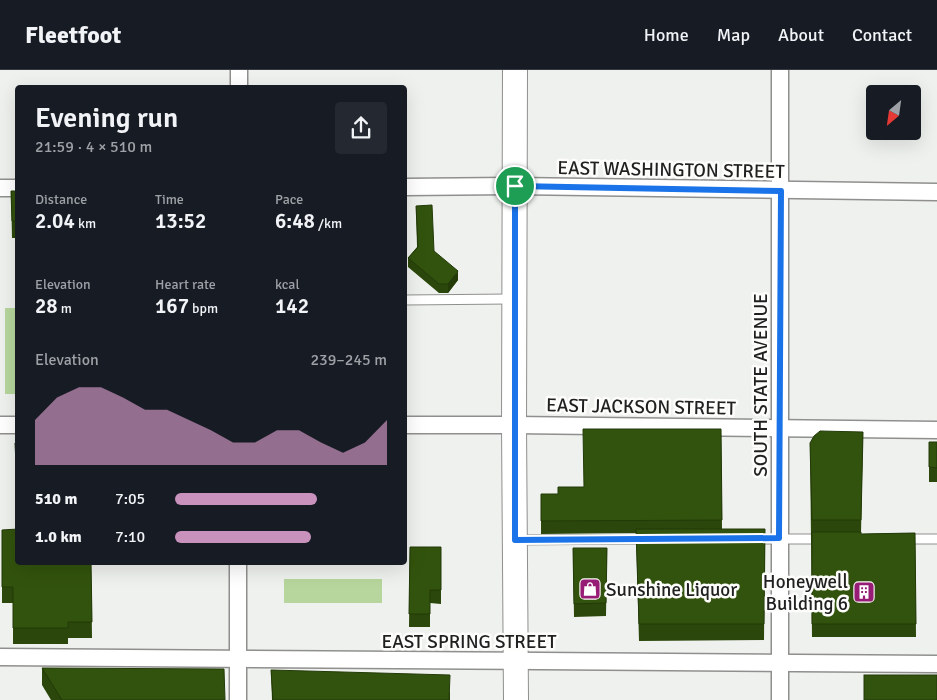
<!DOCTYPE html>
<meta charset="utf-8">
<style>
:root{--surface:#171b24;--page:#242831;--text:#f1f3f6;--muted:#9ea1a6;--line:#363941;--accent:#c892bc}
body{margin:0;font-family:Signika,sans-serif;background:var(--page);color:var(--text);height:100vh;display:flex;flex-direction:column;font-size:19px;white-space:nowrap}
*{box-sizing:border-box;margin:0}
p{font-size:16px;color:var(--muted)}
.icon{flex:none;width:28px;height:28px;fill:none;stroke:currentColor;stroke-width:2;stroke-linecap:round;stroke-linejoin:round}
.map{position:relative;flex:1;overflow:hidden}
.panel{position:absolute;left:15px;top:15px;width:392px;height:480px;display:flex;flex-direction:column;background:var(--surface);border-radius:5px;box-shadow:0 5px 20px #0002}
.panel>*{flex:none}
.needle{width:32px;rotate:209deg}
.controls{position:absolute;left:866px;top:15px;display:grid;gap:10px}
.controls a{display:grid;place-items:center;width:55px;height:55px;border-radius:5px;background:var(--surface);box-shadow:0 5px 20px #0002;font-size:25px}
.pin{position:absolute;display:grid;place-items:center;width:42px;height:42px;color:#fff;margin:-21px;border:2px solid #fff;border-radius:50%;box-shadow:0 1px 5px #0007}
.round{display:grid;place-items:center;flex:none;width:52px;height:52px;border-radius:5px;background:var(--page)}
.head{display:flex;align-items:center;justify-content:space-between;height:85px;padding:0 20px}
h1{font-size:28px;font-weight:600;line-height:38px}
.figures{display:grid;grid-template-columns:repeat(3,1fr);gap:8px;height:85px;padding:5px 20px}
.figures div{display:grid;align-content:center}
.figures b{font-size:21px;font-weight:600}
.figures small{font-size:14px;font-weight:400}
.figures p{font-size:14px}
.chart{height:140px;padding:10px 20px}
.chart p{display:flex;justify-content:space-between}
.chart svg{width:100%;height:90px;margin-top:5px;fill:var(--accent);opacity:.7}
ul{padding:0 20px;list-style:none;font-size:16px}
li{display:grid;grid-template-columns:80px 60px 1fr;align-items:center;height:38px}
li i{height:12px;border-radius:6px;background:var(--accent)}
header{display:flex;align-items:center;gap:30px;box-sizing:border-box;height:70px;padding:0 25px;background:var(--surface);border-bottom:1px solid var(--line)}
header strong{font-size:24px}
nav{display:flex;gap:28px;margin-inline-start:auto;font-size:18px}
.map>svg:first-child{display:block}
</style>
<header>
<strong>Fleetfoot</strong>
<nav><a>Home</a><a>Map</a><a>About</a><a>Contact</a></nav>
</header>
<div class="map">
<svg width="937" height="630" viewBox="0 0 937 630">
<rect width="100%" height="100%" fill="#eff1ee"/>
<g fill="#b6d69d">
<rect x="5" y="238" width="12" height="86"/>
<rect x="284" y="509" width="98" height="24"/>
</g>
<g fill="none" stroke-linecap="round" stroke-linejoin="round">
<g stroke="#8f908e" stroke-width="11">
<g id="lane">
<path d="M405 230 514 229"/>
<path d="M755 469H822"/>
<path d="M905 469H937"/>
<path d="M515 470 647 469"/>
</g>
</g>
<g stroke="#8f908e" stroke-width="19">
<g id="street">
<path d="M780 0V630"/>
<path d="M239 18V0"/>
<path d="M405 117 515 116 937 122"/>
<path d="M0 118H18"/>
<path d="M0 355H18"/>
<path d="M405 355H514L937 360"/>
<path d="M238 492V630"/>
<path d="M0 587C312 591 625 590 937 594"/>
</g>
</g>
<g stroke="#8f908e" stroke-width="26">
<path id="secondary" d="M515 0 514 355 516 630"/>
</g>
<use href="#lane" stroke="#fff" stroke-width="9"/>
<use href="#street" stroke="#fff" stroke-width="16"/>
<use href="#secondary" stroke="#fff" stroke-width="24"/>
</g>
<g fill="#2b470b">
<path d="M11 121H18V168H12Z"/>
<path d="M416 136 434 181 458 210 448 223H439L408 197V188L417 177Z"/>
<path d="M721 359 722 459H765L764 570 639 571 636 463 541 464V424H558L584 417Z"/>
<path d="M863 362 861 464 915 463 916 567H812L810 373Z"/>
<rect x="929" y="372" width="8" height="40"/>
<path d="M15 373H18V453L15 390Z"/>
<path d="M2 460 91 492 92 568H68V574H13V533H2Z"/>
<path d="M410 477H441V534L430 533V557H409Z"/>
<path d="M573 478H607L606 546 574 547Z"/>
<path d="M42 598 225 630H51L42 615Z"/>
<path d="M271 600 450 622V630H272Z"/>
</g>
<path fill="#233a09" d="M458 201V210L448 223V214Z"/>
<g fill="#32530d" stroke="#233a09">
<path d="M11 121H18V151H12Z"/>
<path d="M432 135 434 181 458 201 448 214H439L408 188 418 177 416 136Z"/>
<path d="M583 359H721L722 450 541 451V424H558V417H584Z"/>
<path d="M820 361 863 362 861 450H812L810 373 814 366Z"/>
<path d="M929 372H937V398L929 397Z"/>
<path d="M15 373H18V437Z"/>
<path d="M18 459V492H91L92 552H68V558H13V517H2V460Z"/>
<path d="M636 459H765L764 554H639Z"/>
<path d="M812 462H861V464L915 463 916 554H812Z"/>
<path d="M410 477H441V520H430V544H409Z"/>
<path d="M573 478H607L606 533 574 534Z"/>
<path d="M42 598 224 599 225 630H62Z"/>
<path d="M271 600 450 605 449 630H273Z"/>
<rect x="864" y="605" width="73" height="25"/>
</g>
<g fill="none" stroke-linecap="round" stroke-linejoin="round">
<g stroke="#fff" stroke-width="10">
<path id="route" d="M515 116 781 121 779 468 515 470Z"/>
</g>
<use href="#route" stroke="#1a73e8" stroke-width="6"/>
</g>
<defs>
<g id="shop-square" transform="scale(1.125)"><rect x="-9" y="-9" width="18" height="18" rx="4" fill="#971c75" stroke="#fdfefb"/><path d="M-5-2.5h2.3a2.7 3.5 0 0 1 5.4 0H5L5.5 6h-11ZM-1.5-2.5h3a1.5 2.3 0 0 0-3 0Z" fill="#fff"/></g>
<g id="building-square" transform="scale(1.125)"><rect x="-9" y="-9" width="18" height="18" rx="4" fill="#971c75" stroke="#fdfefb"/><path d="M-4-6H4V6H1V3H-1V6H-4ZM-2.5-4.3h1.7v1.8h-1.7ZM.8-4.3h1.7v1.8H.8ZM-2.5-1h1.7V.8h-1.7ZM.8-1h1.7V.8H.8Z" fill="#fff"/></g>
</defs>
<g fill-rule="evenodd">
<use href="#shop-square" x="590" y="519"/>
<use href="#building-square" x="864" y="522"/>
</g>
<g text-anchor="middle" stroke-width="5" stroke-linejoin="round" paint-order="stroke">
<g font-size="19" fill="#1f201f" stroke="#fdfefb">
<text transform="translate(671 99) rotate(1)" y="7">EAST WASHINGTON STREET</text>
<text transform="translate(760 315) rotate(-90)" y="7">SOUTH STATE AVENUE</text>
<text transform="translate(641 336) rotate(1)" y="7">EAST JACKSON STREET</text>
<text x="469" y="578">EAST SPRING STREET</text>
</g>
<g font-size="19" fill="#1f201f" stroke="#fdfefb" text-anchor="end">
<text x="848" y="518">Honeywell<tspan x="848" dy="22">Building 6</tspan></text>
<text x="606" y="526" text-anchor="start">Sunshine Liquor</text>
</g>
</g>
</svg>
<div class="controls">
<a><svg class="needle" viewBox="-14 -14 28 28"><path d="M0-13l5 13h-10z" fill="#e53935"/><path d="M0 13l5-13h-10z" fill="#9ea1a6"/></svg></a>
</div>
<div class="pin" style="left:515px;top:116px;background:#1e9e55"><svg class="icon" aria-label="arrive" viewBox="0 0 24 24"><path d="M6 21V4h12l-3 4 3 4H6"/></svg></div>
<section class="panel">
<div class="head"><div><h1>Evening run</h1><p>21:59 · 4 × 510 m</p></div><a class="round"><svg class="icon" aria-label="share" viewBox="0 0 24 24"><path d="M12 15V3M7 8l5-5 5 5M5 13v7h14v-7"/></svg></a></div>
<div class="figures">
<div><p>Distance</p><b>2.04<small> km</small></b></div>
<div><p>Time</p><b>13:52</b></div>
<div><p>Pace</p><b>6:48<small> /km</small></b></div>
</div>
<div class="figures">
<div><p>Elevation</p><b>28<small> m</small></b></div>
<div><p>Heart rate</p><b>167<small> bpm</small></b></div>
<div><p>kcal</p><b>142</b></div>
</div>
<div class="chart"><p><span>Elevation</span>239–245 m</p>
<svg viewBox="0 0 160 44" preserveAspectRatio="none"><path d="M0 44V22L10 11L20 6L30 6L40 11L50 17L60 17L70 22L80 27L90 33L100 33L110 27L120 27L130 33L140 38L150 33L160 22V44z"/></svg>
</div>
<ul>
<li><b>510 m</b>7:05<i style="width:67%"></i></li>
<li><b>1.0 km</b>7:10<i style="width:64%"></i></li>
</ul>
</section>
</div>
